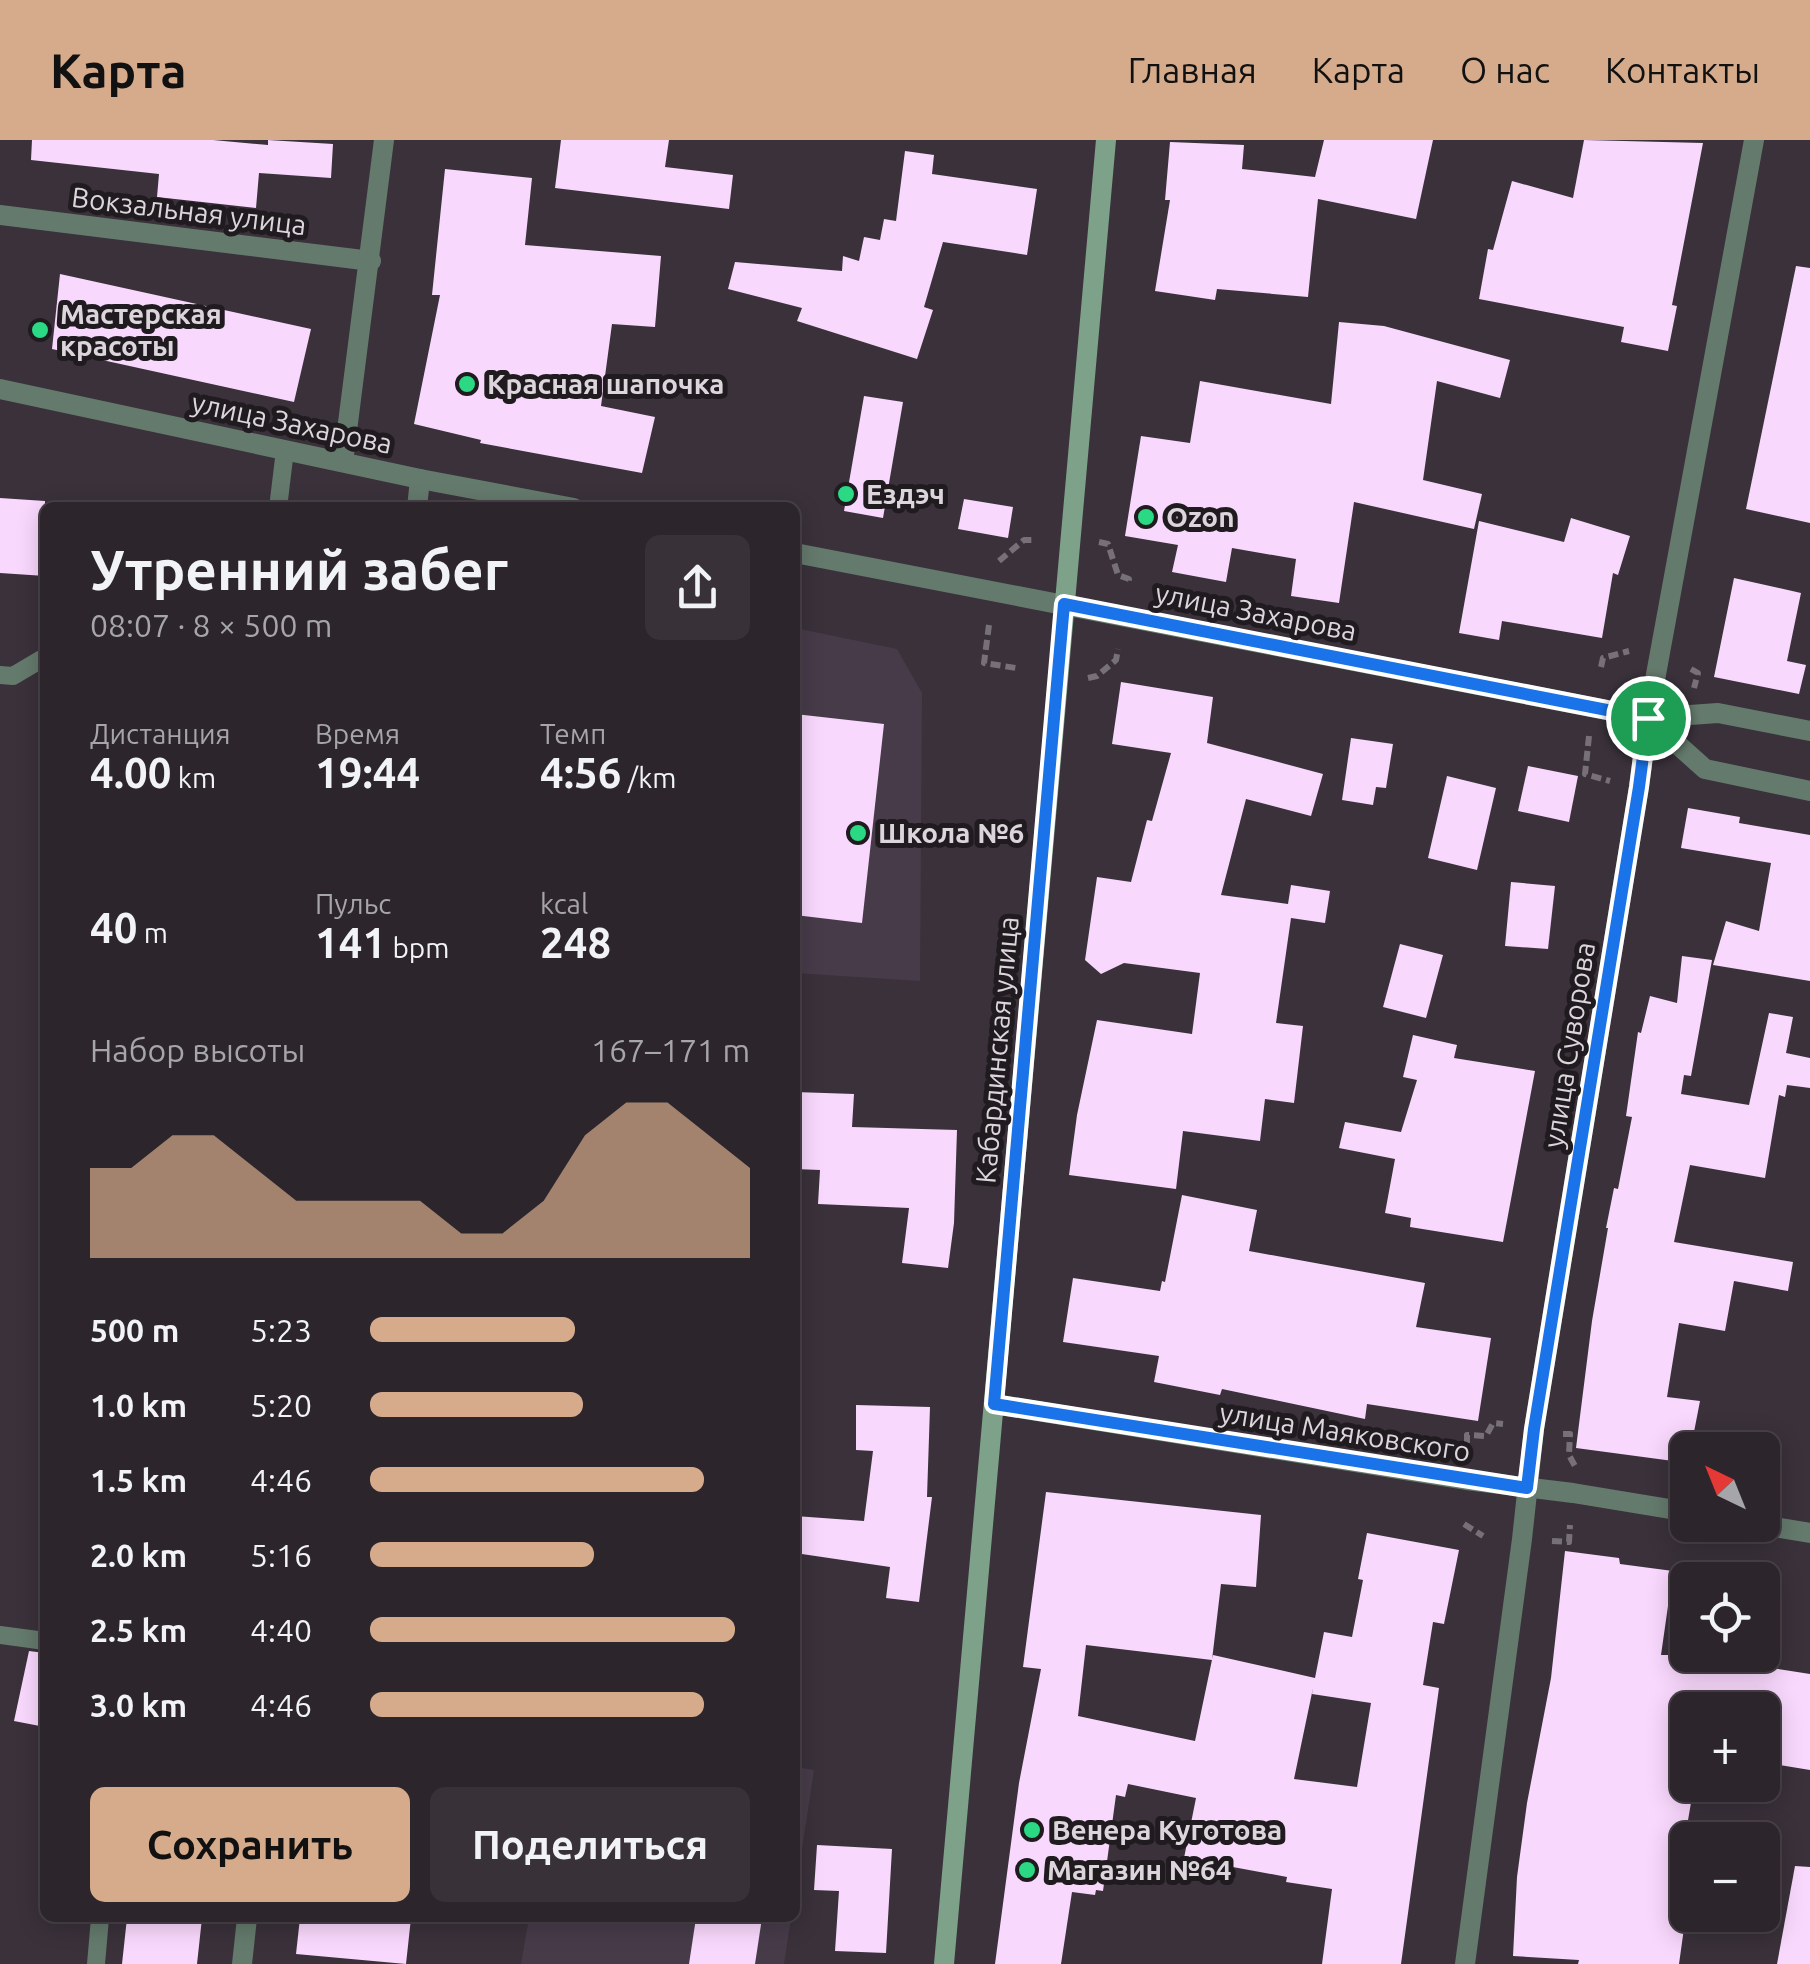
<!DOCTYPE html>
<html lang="ru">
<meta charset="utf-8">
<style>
:root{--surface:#2c252c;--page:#383138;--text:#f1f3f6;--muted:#a6a5a9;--line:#484248;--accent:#d6ab8b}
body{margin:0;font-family:Ubuntu,sans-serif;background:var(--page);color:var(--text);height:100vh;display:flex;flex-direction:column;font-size:38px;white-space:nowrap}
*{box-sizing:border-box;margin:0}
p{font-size:32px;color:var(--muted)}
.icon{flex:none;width:55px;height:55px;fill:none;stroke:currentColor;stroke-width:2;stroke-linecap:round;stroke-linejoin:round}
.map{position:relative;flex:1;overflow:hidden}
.drawer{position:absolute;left:40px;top:362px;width:760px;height:1420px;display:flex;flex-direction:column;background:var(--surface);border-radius:15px;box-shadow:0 5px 25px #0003,0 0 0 2px var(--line)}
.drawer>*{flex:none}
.needle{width:65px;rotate:317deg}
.fabs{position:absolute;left:1670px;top:1292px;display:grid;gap:20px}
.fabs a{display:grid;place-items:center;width:110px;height:110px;border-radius:15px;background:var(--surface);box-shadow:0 5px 25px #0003,0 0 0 2px var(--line);font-size:50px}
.pin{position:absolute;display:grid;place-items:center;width:85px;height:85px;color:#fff;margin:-42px;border:5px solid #fff;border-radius:50%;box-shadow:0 2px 10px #0007}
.round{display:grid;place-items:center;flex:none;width:105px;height:105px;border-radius:15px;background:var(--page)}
.overview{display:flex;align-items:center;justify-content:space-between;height:170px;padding:0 50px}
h1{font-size:55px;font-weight:700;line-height:75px}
.metrics{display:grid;grid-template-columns:repeat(3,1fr);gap:15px;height:170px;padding:10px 50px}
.metrics div{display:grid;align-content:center}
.metrics b{font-size:42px;font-weight:700}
.metrics small{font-size:28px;font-weight:400}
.metrics p{font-size:28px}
.chart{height:280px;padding:20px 50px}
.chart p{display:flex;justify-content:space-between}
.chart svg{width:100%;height:180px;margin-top:10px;fill:var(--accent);opacity:.7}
.cta{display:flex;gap:20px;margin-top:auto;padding:20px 50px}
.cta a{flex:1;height:115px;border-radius:15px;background:var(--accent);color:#111;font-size:40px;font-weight:700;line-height:115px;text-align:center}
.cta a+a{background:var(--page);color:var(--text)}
ul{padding:0 50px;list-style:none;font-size:32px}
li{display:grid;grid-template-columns:160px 120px 1fr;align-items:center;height:75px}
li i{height:25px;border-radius:12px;background:var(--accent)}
header{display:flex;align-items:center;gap:60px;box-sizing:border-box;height:140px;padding:0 50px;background:var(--accent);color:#111}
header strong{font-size:48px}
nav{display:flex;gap:55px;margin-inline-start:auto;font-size:35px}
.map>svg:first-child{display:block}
</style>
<header>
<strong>Карта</strong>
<nav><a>Главная</a><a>Карта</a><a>О нас</a><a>Контакты</a></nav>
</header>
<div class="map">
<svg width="1810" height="1824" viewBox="0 0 1810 1824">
<rect width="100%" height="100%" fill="#3a313b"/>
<g fill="#473b49">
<path d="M795 488 897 509 922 553 920 841 795 833Z"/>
<path d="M795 1627 814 1630 795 1755Z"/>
<path d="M529 1778H791L784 1824H521Z"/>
</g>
<g fill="#f9d8fd" fill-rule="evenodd">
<path d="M32 0H213L268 5V0L333 4 331 38 259 33 256 68 157 57 159 34 31 20Z"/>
<path d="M561 0H669L665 27 733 35 729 69 555 48Z"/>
<path d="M1324 0H1433L1416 79 1318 59 1308 157 1217 149 1215 160 1155 151 1170 60H1165L1170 2 1244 5 1242 29 1315 37Z"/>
<path d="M1584 0 1703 3 1672 165 1677 166 1668 211 1621 202 1624 187 1479 159 1488 109 1493 110 1512 41 1573 58Z"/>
<path d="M905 11 934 15 932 34 1037 49 1027 115 943 102 924 167 933 170 917 219 797 181 802 168 728 149 735 122 842 131 843 116 859 121 864 97 880 100 884 79 896 81Z"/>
<path d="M445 29 532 38 525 105 661 116 655 187 612 184 601 266 655 277 642 333 480 303 481 300 414 284 440 155H432Z"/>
<path d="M1796 126 1810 128V383L1746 369Z"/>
<path d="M60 134 311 189 294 262 52 209Z"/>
<path d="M1339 182 1384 186 1510 220 1500 258 1437 241 1423 340 1482 354 1474 389 1354 362 1339 463 1291 456 1296 419 1232 408 1226 442 1172 432 1178 405 1125 396 1141 296 1190 303 1200 241 1331 264Z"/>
<path d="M864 256 903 262 883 378 844 371Z"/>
<path d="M0 358 45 361V436L0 433Z"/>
<path d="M964 359 1013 367 1008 398 958 389Z"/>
<path d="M1571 378 1630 396 1618 435 1613 433 1602 498 1502 481 1499 500 1459 493 1479 381 1564 402Z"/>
<path d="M1734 438 1801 453 1787 521 1806 525 1799 554 1714 537Z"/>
<path d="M1121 542 1213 557 1207 603 1323 634 1311 676 1246 659 1221 755 1288 764 1291 745 1330 751 1325 783 1291 778 1276 883 1303 886 1294 963 1265 959 1260 1001 1183 991 1176 1049 1069 1035 1077 975 1097 880 1192 894 1200 833 1124 823 1101 834 1085 820 1097 737 1131 742 1147 680 1152 681 1171 613 1112 604Z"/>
<path d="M795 574 884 584 862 783 795 775Z"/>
<path d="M1351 598 1393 604 1386 648 1376 647 1373 665 1342 660Z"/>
<path d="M1528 626 1578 636 1569 682 1518 671Z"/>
<path d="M1447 636 1496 648 1477 730 1428 718Z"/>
<path d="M1688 668 1740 677 1739 683 1810 695V841L1713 825 1726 781 1759 791 1771 723 1681 708Z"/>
<path d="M1511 742 1555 746 1548 809 1505 806Z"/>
<path d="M1400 804 1443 815 1426 878 1383 867Z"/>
<path d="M1682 816 1712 820 1691 936 1684 935 1681 954 1749 965 1769 873 1793 877 1786 913 1810 918V948L1787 945 1785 957 1779 955 1765 1038 1690 1025 1674 1102 1793 1122 1788 1151 1734 1141 1725 1191 1679 1183 1667 1257 1700 1261 1688 1323 1576 1308 1592 1181 1608 1088H1606L1614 1048 1618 1049 1632 977 1626 976 1638 892 1641 893 1650 856 1677 863Z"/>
<path d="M1413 895 1457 905 1454 918 1535 931 1503 1102 1410 1087 1411 1078 1385 1073 1395 1019 1339 1008 1345 982 1401 992 1417 940 1403 937Z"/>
<path d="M795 952 854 954 852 987 957 990 954 1083 948 1128 902 1123 909 1068 818 1064 820 1030 795 1029Z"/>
<path d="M1182 1055 1257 1070 1249 1111 1425 1143 1416 1187 1491 1198 1478 1281 1367 1264 1365 1279 1222 1249 1220 1255 1154 1242 1159 1216 1063 1202 1073 1138 1160 1151 1162 1141 1165 1142Z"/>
<path d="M856 1265 930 1267 927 1357H932L919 1462 886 1458 890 1427 795 1413V1376L864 1381 873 1311 856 1310Z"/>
<path d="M1046 1352 1261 1375 1256 1447 1221 1444 1212 1520 1086 1505 1078 1576 1195 1601 1213 1515 1315 1538 1324 1492 1352 1497 1363 1440 1358 1439 1367 1393 1459 1410 1444 1484 1433 1482 1423 1545 1439 1548 1401 1824H1322L1332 1749 1286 1742 1287 1737 1184 1718 1196 1658 1128 1644 1125 1657 1116 1655 1103 1751 1096 1750 1095 1755 1072 1752 1061 1824H995L1019 1643 1041 1529 1023 1527ZM1313 1548 1312 1554 1371 1563 1357 1647 1294 1639Z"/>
<path d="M1565 1411 1619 1418 1620 1424 1673 1431 1661 1515H1727L1741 1517 1740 1523 1810 1534V1630L1762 1622V1570H1688V1645H1694L1686 1692 1688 1731 1682 1781H1685L1679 1824H1578L1579 1820 1513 1816 1517 1737 1527 1663 1551 1538Z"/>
<path d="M29 1511 45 1513V1587L14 1581Z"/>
<path d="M817 1705 892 1709 886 1813 835 1811 839 1751 814 1750Z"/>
<path d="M1795 1726 1810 1727V1824H1777Z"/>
<path d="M127 1778H202L197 1824H122Z"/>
<path d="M300 1778H411L406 1824 296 1814Z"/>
<path d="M696 1778H762L755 1824H689Z"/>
</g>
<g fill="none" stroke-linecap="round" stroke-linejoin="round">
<g stroke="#777078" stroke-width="6" stroke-dasharray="10 5" stroke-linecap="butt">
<path d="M1099 402 1108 404 1118 435 1129 439 1128 445"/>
<path d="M999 421 1024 400H1033"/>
<path d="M989 485 984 523 1016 528"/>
<path d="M1601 527 1603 518 1629 511"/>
<path d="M1691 529 1698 533 1694 548"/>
<path d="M1088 538 1097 536 1116 520 1118 509"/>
<path d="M1589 596 1585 634 1610 641"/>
<path d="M1563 1294H1570L1569 1315 1576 1328"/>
<path d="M1467 1303V1295L1486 1296 1493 1283 1503 1284"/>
<path d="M1464 1384 1483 1396"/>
<path d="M1552 1401 1569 1402 1570 1385"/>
</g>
<g stroke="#647a6c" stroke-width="18">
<path d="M278 368 285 310"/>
<path d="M0 535 13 536 45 517"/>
<path d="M0 1495 45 1501"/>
<path d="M96 1824 100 1778"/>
</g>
<g stroke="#647a6c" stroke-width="20">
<path d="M0 75 371 121"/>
<path d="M0 249 420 339 574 368"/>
<path d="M343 322 384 0"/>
<path d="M417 368 420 339"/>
<path d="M795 413 1648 578 1718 573 1810 591"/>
<path d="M1648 578 1705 629 1810 651"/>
<path d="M994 1264 1466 1340 1573 1353 1688 1372"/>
<path d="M1762 1385 1810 1393"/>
<path d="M242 1824 247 1778"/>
<path d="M1465 1824 1522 1399 1534 1289 1639 647 1648 578 1754 0"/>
</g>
<path stroke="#7ea18a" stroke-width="20" d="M944 1824 1106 0"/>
</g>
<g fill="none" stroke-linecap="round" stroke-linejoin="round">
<g stroke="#fff" stroke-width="20">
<path id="route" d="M1064 464 1648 578 1639 647 1534 1289 1527 1348 994 1264Z"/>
</g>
<use href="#route" stroke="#1a73e8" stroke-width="12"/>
</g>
<g fill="#2bd884" stroke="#1f1b1f" stroke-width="4">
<circle cx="40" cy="190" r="10"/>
<circle cx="467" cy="244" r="10"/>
<circle cx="846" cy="354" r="10"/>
<circle cx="1146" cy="377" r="10"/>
<circle cx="858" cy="693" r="10"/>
<circle cx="1032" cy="1690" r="10"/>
<circle cx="1027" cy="1730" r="10"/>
</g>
<g text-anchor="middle" stroke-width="10" stroke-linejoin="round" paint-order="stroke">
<g font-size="28" fill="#dcd6dc" stroke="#1f1b1f">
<text transform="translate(189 71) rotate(7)" y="10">Вокзальная улица</text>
<text transform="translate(292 283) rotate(12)" y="10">улица Захарова</text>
<text transform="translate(1256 472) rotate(11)" y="10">улица Захарова</text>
<text transform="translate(1569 905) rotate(-81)" y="10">улица Суворова</text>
<text transform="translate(997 910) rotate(-85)" y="10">Кабардинская улица</text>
<text transform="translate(1345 1292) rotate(9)" y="10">улица Маяковского</text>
</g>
<g font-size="28" font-weight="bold" fill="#dcd6dc" stroke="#1f1b1f" text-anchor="start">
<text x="60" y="184">Мастерская<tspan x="60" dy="32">красоты</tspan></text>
<text x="487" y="254">Красная шапочка</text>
<text x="866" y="364">Ездэч</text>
<text x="1166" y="387">Ozon</text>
<text x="878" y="703">Школа №6</text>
<text x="1052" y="1700">Венера Куготова</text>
<text x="1047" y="1740">Магазин №64</text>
</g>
</g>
</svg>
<div class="fabs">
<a><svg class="needle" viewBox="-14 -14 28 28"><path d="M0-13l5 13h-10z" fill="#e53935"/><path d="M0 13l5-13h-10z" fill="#a6a5a9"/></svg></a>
<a><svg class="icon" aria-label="locate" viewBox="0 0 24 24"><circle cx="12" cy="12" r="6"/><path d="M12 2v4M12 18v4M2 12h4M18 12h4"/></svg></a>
<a>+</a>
<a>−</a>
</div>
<div class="pin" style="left:1648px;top:578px;background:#1e9e55"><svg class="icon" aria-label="arrive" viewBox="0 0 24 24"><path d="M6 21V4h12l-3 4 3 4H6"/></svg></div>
<section class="drawer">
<div class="overview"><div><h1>Утренний забег</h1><p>08:07 · 8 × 500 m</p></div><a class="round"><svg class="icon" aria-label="share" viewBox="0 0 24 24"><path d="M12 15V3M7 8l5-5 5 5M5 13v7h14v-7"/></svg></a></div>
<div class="metrics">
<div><p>Дистанция</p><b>4.00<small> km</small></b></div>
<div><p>Время</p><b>19:44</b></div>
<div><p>Темп</p><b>4:56<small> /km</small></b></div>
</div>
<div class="metrics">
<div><b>40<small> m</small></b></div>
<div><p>Пульс</p><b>141<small> bpm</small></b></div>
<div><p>kcal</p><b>248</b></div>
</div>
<div class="chart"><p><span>Набор высоты</span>167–171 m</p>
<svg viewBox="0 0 160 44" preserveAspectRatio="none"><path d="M0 44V22L10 22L20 14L30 14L40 22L50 30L60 30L70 30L80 30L90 38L100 38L110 30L120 14L130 6L140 6L150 14L160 22V44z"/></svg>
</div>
<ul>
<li><b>500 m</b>5:23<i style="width:54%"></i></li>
<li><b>1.0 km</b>5:20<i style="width:56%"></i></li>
<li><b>1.5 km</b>4:46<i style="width:88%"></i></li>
<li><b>2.0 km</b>5:16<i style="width:59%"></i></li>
<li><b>2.5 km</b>4:40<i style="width:96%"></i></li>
<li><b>3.0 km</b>4:46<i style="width:88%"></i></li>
</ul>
<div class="cta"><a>Сохранить</a><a>Поделиться</a></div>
</section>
</div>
